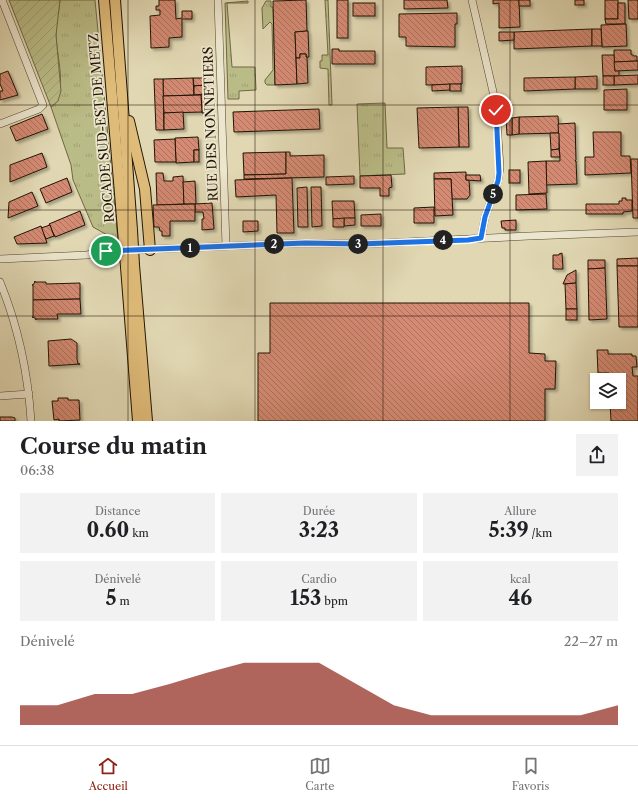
<!DOCTYPE html>
<html lang="fr">
<meta charset="utf-8">
<style>
:root{--surface:#fff;--page:#f2f2f2;--text:#202124;--muted:#757577;--line:#e0e0e0;--accent:#8f2418}
body{margin:0;font-family:"Libre Caslon Text",serif;background:var(--page);color:var(--text);height:100vh;display:flex;flex-direction:column;font-size:15px;white-space:nowrap}
*{box-sizing:border-box;margin:0}
p{font-size:13px;color:var(--muted)}
.icon{flex:none;width:22px;height:22px;fill:none;stroke:currentColor;stroke-width:2;stroke-linecap:round;stroke-linejoin:round}
.map{position:relative;height:421px;overflow:hidden}
.details{display:flex;flex-direction:column;background:var(--surface);flex:1}
.details>*{flex:none}
.buttons{position:absolute;left:590px;top:373px;display:grid;gap:8px}
.buttons a{display:grid;place-items:center;width:36px;height:36px;border-radius:0px;background:var(--surface);box-shadow:0 1px 3px #0004;font-size:20px}
.pin{position:absolute;display:grid;place-items:center;width:34px;height:34px;color:#fff;margin:-17px;border:2px solid #fff;border-radius:50%;box-shadow:0 1px 4px #0007}
.km{position:absolute;width:20px;height:20px;margin:-10px;border-radius:50%;background:#222;color:#fff;font-size:11px;line-height:20px;text-align:center}
.round{display:grid;place-items:center;flex:none;width:42px;height:42px;border-radius:0px;background:var(--page)}
.summary{display:flex;align-items:center;justify-content:space-between;height:68px;padding:0 20px}
h1{font-size:22px;font-weight:700;line-height:30px}
.stats{display:grid;grid-template-columns:repeat(3,1fr);gap:6px;height:68px;padding:4px 20px}
.stats div{display:grid;align-content:center;border-radius:0px;background:var(--page);text-align:center}
.stats b{font-size:20px;font-weight:700}
.stats small{font-size:11px;font-weight:400}
.stats p{font-size:11px}
.chart{height:112px;padding:8px 20px}
.chart p{display:flex;justify-content:space-between}
.chart svg{width:100%;height:72px;margin-top:4px;fill:var(--accent);opacity:.7}
.tab-bar{display:flex;justify-content:space-around;align-items:center;height:56px;border-top:1px solid var(--line);background:var(--surface);font-size:11px;color:var(--muted)}
.tab-bar a{display:grid;justify-items:center;gap:2px}
.tab-bar .on{color:var(--accent)}
.map>svg:first-child{display:block}
</style>
<div class="map">
<svg width="638" height="421" viewBox="0 0 638 421">
<defs>
<pattern id="grass-tufts" width="24" height="20" patternUnits="userSpaceOnUse"><rect width="24" height="20" fill="#babc87"/><path d="M3 7l-1-3M5 7V3M7 7l1-3M15 17l-1-3M17 17v-4M19 17l1-3" fill="none" stroke="#a0a173"/></pattern>
<pattern id="garden-furrows" width="10" height="10" patternUnits="userSpaceOnUse"><rect width="10" height="10" fill="#babc87"/><path d="M-1 1l2-2M0 10L10 0M9 11l2-2" fill="none" stroke="#a0a173"/></pattern>
<pattern id="building-back-hatch" width="6" height="6" patternUnits="userSpaceOnUse"><rect width="6" height="6" fill="#d48a73"/><path d="M-1 5l2 2M0 0l6 6M5-1l2 2" fill="none" stroke="#ac705c"/></pattern>
<filter id="shadow"><feDropShadow dx="2.5" dy="2.5" stdDeviation="1" flood-color="#0004"/></filter>
</defs>
<rect width="100%" height="100%" fill="#e1d8b3"/>
<filter id="stains"><feTurbulence type="fractalNoise" baseFrequency=".005" numOctaves="4"/><feColorMatrix values="0 0 0 0 .2 0 0 0 0 .09 0 0 0 0 .02 0 0 0 .5 -.17"/></filter>
<radialGradient id="worn" r=".72"><stop offset=".6" stop-color="#630" stop-opacity="0"/><stop offset="1" stop-color="#630" stop-opacity=".3"/></radialGradient>
<g fill="url(#grass-tufts)" stroke="#6e6845">
<path d="M60 0H95L118 241 93 227 73 180 71 165 51 107C69 94 56 54 56 35 56 23 59 11 60 0Z"/>
<path d="M325 0H328L332 105H329L328 69 320 68V61H322V55H328Z"/>
<path d="M248 1V3H227L232 67H255L256 90 239 91V99H228L225 3Z"/>
<path d="M266 1H271V7H273L275 85H267L265 83V80L273 70 272 24 270 22 263 29 262 8Z"/>
<path d="M385 103 387 148H403L405 174 360 176 357 104Z"/>
</g>
<path fill="url(#garden-furrows)" stroke="#6e6845" d="M9 0H60L56 35 61 91 58 101 51 107Z"/>
<g fill="url(#building-back-hatch)" stroke="#211403" filter="url(#shadow)">
<path d="M159 0H175L176 19 182 18V11H192V19H182V37L169 38V47L151 48 150 16 160 15V10H156V6H159Z"/>
<path d="M306 0 307 31 295 32 297 84 275 85 273 1Z"/>
<rect x="337" y="0" width="11" height="38"/>
<path d="M404 0H447L448 8 404 9Z"/>
<path d="M493 0H519L520 27 499 28V3L493 4Z"/>
<rect x="519" y="0" width="11" height="6"/>
<rect x="575" y="0" width="9" height="5"/>
<rect x="605" y="0" width="13" height="19"/>
<path d="M628 0H638V19H629Z"/>
<rect x="353" y="3" width="22" height="13"/>
<path d="M618 3H625V24H606L605 19H618Z"/>
<path d="M457 13V24H455V47L406 46V37H399V14Z"/>
<path d="M626 24 627 46 602 47 601 25Z"/>
<path d="M592 29V46L514 49V32Z"/>
<path d="M592 29H601L602 46H592Z"/>
<path d="M307 31H308L309 57H306V54H300V58H296L295 32Z"/>
<path d="M499 32H514V40L499 41Z"/>
<path d="M332 49H339V51H375V64H332Z"/>
<path d="M614 50H631V54L634 56H637V61L614 62Z"/>
<path d="M300 54H306V57H307L308 83 297 84 296 58H300Z"/>
<path d="M602 55H614L615 71 619 70V76H603Z"/>
<path d="M637 61H638V70L615 71 614 62Z"/>
<path d="M462 66V84L426 85V67Z"/>
<path d="M8 71 18 95 0 100V91H3L0 84V74Z"/>
<path d="M638 75V84L614 85V76Z"/>
<path d="M597 76V89H575V77Z"/>
<rect x="603" y="76" width="11" height="9"/>
<path d="M575 77V89L524 91V78Z"/>
<path d="M193 78H205V85L194 86Z"/>
<path d="M193 78 194 95 163 96V79Z"/>
<path d="M154 79H163L164 130H156Z"/>
<path d="M450 84V90L432 91V85Z"/>
<rect x="450" y="84" width="11" height="7"/>
<path d="M205 85V94L194 95V86Z"/>
<path d="M627 89V110H604V90Z"/>
<path d="M207 94V113H202L201 95Z"/>
<path d="M201 95 202 112 164 113 163 96Z"/>
<path d="M458 107H468L469 147H459Z"/>
<path d="M458 107 459 147 419 148 417 108Z"/>
<path d="M319 109 320 129 234 132 233 112Z"/>
<path d="M183 112 184 129 164 130V113Z"/>
<path d="M42 114 48 129 16 141 10 127Z"/>
<path d="M558 116 559 133 519 134V117Z"/>
<path d="M519 117V134L512 135V118Z"/>
<path d="M506 118H512V135H507Z"/>
<path d="M575 123 576 160 575 161H576L577 184 546 185V161H560L558 124Z"/>
<path d="M593 132H621V156H630L631 173 585 175V157H594Z"/>
<path d="M550 133H559V149L551 150Z"/>
<path d="M198 137 199 150H194V162L176 163 175 138Z"/>
<path d="M175 139 176 162H155L154 140Z"/>
<path d="M559 149 560 157H551V150Z"/>
<rect x="194" y="150" width="5" height="12"/>
<path d="M286 152V174L244 175 243 153Z"/>
<path d="M286 152H290V156L324 155V177L244 179V175L286 174Z"/>
<path d="M42 153 47 167 10 182V165Z"/>
<path d="M631 159H638V218H633Z"/>
<path d="M546 161 547 193 529 194 528 162Z"/>
<rect x="509" y="170" width="11" height="13"/>
<path d="M466 172V180H469L470 195 467 199H452L451 179H434V173Z"/>
<path d="M156 173H163L164 181H173V177L183 176 184 204 157 205Z"/>
<path d="M391 175 392 187 389 188V196H380V188H360V176Z"/>
<path d="M466 175H480L481 181 466 180Z"/>
<path d="M354 176V184L326 185V177Z"/>
<path d="M67 178 72 192 46 203 40 189Z"/>
<path d="M292 178 294 233H277L276 195 236 197 235 180Z"/>
<path d="M434 179H451L453 215 435 216Z"/>
<path d="M195 181 196 204H184L183 182Z"/>
<path d="M307 187 308 227H298L297 188Z"/>
<path d="M311 187H321L322 226 312 227Z"/>
<path d="M32 192 38 206 8 218 9 202Z"/>
<path d="M546 194 547 209 516 210V195Z"/>
<path d="M622 198H626V200H632V211L623 212V214H586V204H619V201H622Z"/>
<path d="M332 201H354L355 218 333 219Z"/>
<path d="M212 203 214 229 202 230V219H204L203 212H195V204Z"/>
<path d="M195 204V221H170V236H162V231H160L159 227H154L153 205Z"/>
<path d="M434 207V223H414V208Z"/>
<path d="M80 211 85 225 55 237 49 224Z"/>
<path d="M381 214V226H361V215Z"/>
<path d="M344 218H355V225L344 226Z"/>
<path d="M344 218V227H333V219Z"/>
<path d="M516 220V230H505V228H502L501 221Z"/>
<path d="M243 221H258V231L243 232Z"/>
<path d="M50 225 54 236 46 239 41 228Z"/>
<path d="M41 226 47 243 17 244 14 237Z"/>
<path d="M562 253 563 269H553V255H559V254Z"/>
<path d="M638 258V266H617V259Z"/>
<path d="M588 260H605V268L588 269Z"/>
<path d="M617 266H638V327H619Z"/>
<path d="M605 268 607 319 589 320 588 269Z"/>
<path d="M576 270V283L563 284 567 275Z"/>
<path d="M35 281V282H46V284L80 283V299L33 300V285H32L34 284Z"/>
<path d="M576 283 577 309H566L565 284Z"/>
<path d="M80 299 81 314H57L58 319H36V320L35 318 32 317H33V300Z"/>
<path d="M270 303H529V353L545 354V361H556L555 389H545V421H258V353H270Z"/>
<rect x="566" y="309" width="11" height="11"/>
<path d="M71 339 77 343V359L78 364H80L49 366 48 341Z"/>
<path d="M597 350H608V354H632V356H636L637 367H632L633 376H638V421H611L610 402H619V380H609V373H598Z"/>
<path d="M58 398H68V400H79L80 420 59 421V419L54 420 52 401H58Z"/>
<path d="M0 417H12L15 418V421H0Z"/>
</g>
<g fill="none" stroke-linecap="round" stroke-linejoin="round">
<g stroke="#51452f" stroke-width="8">
<g id="minor">
<path d="M218 0 226 246"/>
<path d="M472 0 494 96 497 123 500 167 498 181 485 217 481 238"/>
<path d="M0 124 39 109 43 105 2 0"/>
<path d="M0 259 87 255 105 251 306 243 365 244 529 236 638 232"/>
<path d="M0 282C18 326 28 373 31 421"/>
<path d="M0 396 29 394"/>
</g>
</g>
<g stroke="#211403" stroke-width="12">
<g id="highway">
<path d="M104 0 123 230"/>
<path d="M115 0 132 230"/>
<path d="M129 121 145 189 150 250"/>
<path d="M134 265 147 421"/>
<path d="M126 267 138 421"/>
</g>
</g>
<use href="#minor" stroke="#ece6ce" stroke-width="7"/>
<use href="#highway" stroke="#e0bc7a" stroke-width="10"/>
<g stroke="#211403" stroke-width="12" stroke-linecap="butt">
<g id="highway-bridge">
<path d="M123 230 126 267"/>
<path d="M132 230 134 265"/>
</g>
</g>
<use href="#highway-bridge" stroke="#e0bc7a" stroke-width="10"/>
</g>
<g fill="none" stroke-linecap="round" stroke-linejoin="round">
<g stroke="#fff" stroke-width="8">
<path id="route" d="M106 251 306 243 359 244 468 240 481 238 485 217 498 181 499 173 496 110"/>
</g>
<use href="#route" stroke="#1a73e8" stroke-width="5"/>
</g>
<path fill="none" stroke="#211403" stroke-width="1" stroke-opacity="0.55" d="M128 0V421M255 0V421M383 0V421M510 0V421M0 105H638M0 210H638M0 316H638"/>
<g text-anchor="middle" stroke-width="3.5" stroke-linejoin="round" paint-order="stroke">
<g font-size="13" fill="#211403" stroke="#ece6ce">
<text transform="translate(210 124) rotate(-92)" y="5">RUE DES NONNETIERS</text>
<text transform="translate(101 128) rotate(-95)" y="5">ROCADE SUD-EST DE METZ</text>
</g>
</g>
<rect width="100%" height="100%" filter="url(#stains)"/>
<rect width="100%" height="100%" fill="url(#worn)"/>
</svg>
<div class="buttons">
<a><svg class="icon" aria-label="layers" viewBox="0 0 24 24"><path d="M12 4l9 5-9 5-9-5zM3 14l9 5 9-5"/></svg></a>
</div>
<div class="pin" style="left:106px;top:251px;background:#1e9e55"><svg class="icon" aria-label="arrive" viewBox="0 0 24 24"><path d="M6 21V4h12l-3 4 3 4H6"/></svg></div>
<div class="pin" style="left:496px;top:110px;background:#d93025"><svg class="icon" aria-label="check" viewBox="0 0 24 24"><path d="M5 12l5 5 9-10"/></svg></div>
<b class="km" style="left:190px;top:248px">1</b>
<b class="km" style="left:274px;top:244px">2</b>
<b class="km" style="left:358px;top:244px">3</b>
<b class="km" style="left:443px;top:240px">4</b>
<b class="km" style="left:493px;top:194px">5</b>
</div>
<section class="details">
<div class="summary"><div><h1>Course du matin</h1><p>06:38</p></div><a class="round"><svg class="icon" aria-label="share" viewBox="0 0 24 24"><path d="M12 15V3M7 8l5-5 5 5M5 13v7h14v-7"/></svg></a></div>
<div class="stats">
<div><p>Distance</p><b>0.60<small> km</small></b></div>
<div><p>Durée</p><b>3:23</b></div>
<div><p>Allure</p><b>5:39<small> /km</small></b></div>
</div>
<div class="stats">
<div><p>Dénivelé</p><b>5<small> m</small></b></div>
<div><p>Cardio</p><b>153<small> bpm</small></b></div>
<div><p>kcal</p><b>46</b></div>
</div>
<div class="chart"><p><span>Dénivelé</span>22–27 m</p>
<svg viewBox="0 0 160 44" preserveAspectRatio="none"><path d="M0 44V32L10 32L20 25L30 25L40 19L50 12L60 6L70 6L80 6L90 19L100 32L110 38L120 38L130 38L140 38L150 38L160 32V44z"/></svg>
</div>
</section>
<nav class="tab-bar">
<a class="on"><svg class="icon" aria-label="home" viewBox="0 0 24 24"><path d="M3 11l9-7 9 7M6 9v11h12V9"/></svg>Accueil</a>
<a><svg class="icon" aria-label="map" viewBox="0 0 24 24"><path d="M3 6l6-2 6 2 6-2v14l-6 2-6-2-6 2zM9 4v14M15 6v14"/></svg>Carte</a>
<a><svg class="icon" aria-label="saved" viewBox="0 0 24 24"><path d="M7 4h10v16l-5-4-5 4z"/></svg>Favoris</a>
</nav>
